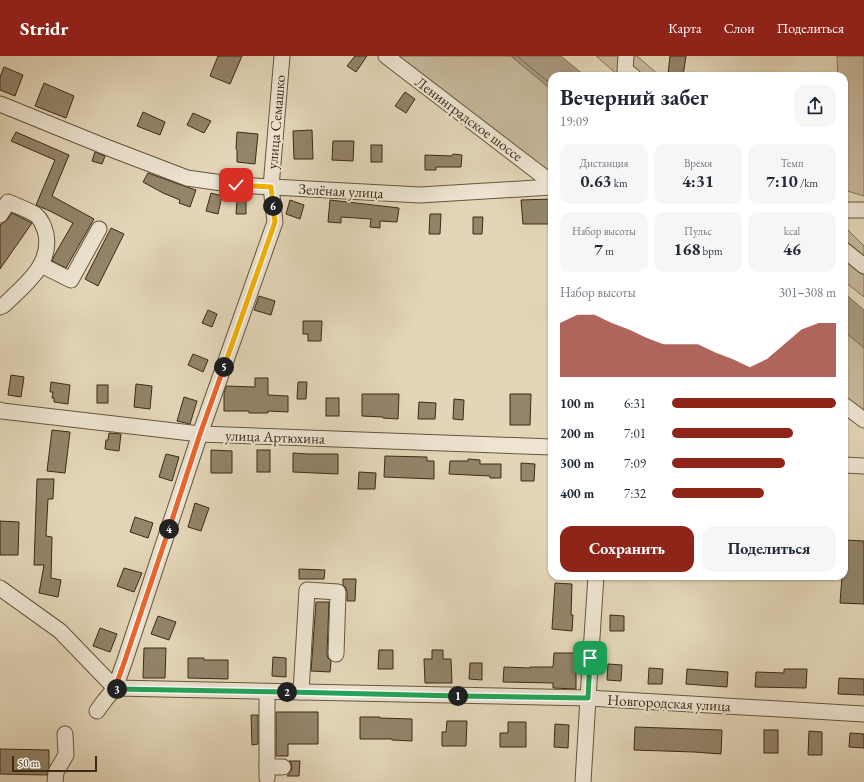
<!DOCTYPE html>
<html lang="ru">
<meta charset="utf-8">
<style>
:root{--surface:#fff;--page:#f6f6f7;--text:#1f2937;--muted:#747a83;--accent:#8f2418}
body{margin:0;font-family:"EB Garamond",serif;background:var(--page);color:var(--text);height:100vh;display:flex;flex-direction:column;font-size:15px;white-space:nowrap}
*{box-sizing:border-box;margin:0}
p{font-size:13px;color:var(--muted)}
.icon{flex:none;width:22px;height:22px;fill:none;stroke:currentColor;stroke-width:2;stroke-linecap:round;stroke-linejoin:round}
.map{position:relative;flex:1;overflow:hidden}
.details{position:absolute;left:548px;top:16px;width:300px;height:508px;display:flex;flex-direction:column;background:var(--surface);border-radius:12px;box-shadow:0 1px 3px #0004}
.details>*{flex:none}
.scale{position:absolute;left:12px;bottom:10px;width:85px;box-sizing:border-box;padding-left:4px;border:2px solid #3c2b16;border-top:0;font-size:11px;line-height:14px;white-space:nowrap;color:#3c2b16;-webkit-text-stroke:3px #ede4d1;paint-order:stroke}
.pin{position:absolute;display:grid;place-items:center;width:34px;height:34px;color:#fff;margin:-17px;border-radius:8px;box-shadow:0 2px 6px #0006}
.km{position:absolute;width:20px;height:20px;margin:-10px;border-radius:50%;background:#222;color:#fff;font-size:11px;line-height:20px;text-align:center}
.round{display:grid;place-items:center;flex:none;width:42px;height:42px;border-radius:12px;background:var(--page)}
.headline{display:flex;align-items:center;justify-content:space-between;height:68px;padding:0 12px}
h1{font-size:22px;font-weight:700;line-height:30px}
.stats{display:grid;grid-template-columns:repeat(3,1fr);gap:6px;height:68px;padding:4px 12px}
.stats div{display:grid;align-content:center;border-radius:10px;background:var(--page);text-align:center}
.stats b{font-size:17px;font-weight:700}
.stats small{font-size:11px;font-weight:400}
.stats p{font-size:11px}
.chart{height:112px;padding:8px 12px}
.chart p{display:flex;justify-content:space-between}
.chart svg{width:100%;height:72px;margin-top:4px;fill:var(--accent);opacity:.7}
.cta{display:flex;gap:8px;margin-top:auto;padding:8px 12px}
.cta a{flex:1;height:46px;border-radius:12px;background:var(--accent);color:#fff;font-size:16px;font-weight:700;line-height:46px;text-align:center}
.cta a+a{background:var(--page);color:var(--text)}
ul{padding:0 12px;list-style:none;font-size:13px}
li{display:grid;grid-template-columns:64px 48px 1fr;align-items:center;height:30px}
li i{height:10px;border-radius:5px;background:var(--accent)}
header{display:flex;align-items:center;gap:24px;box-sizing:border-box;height:56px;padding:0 20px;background:var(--accent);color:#fff}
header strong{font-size:19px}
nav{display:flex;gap:22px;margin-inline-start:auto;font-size:14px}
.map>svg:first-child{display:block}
</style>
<header>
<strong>Stridr</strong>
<nav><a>Карта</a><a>Слои</a><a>Поделиться</a></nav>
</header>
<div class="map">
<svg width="864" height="726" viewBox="0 0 864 726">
<rect width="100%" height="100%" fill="#e3d6b8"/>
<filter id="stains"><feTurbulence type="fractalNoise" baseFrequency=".005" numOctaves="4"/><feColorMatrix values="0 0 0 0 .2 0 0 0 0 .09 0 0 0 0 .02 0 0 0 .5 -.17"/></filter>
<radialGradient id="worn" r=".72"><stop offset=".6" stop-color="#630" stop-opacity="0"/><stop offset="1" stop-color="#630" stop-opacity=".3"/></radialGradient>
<g fill="#c7b99c" stroke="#827259">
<path d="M396 0H511L552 34V119Z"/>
<path d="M596 0H637L660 20H619Z"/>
<path d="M837 0H864V140L844 134V20H838Z"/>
<path d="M844 170 864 190V241L844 225Z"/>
<path d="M844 275 864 292V356L844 341Z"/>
</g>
<g fill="#aa9c81" stroke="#7e6f56">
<path d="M511 0H561L585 20H552V34Z"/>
<path d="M844 237 864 254V292L844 275Z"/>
</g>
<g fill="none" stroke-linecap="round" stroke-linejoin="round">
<path stroke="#73644c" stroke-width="1" d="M517 0 552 29"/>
</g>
<g fill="#93846a" stroke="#3c2b16">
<path d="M218 0H242L230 28 210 20Z"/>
<path d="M355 0H367L356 16 347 10Z"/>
<path d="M670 0H686L683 20 668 18Z"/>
<path d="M4 11 23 19 15 40 0 34V21Z"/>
<path d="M44 27 74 40 66 62 35 50Z"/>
<path d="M405 36 415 43 406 57 395 50Z"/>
<path d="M143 56 165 66 160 79 137 70Z"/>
<path d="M193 57 211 65 204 77 187 69Z"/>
<path d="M312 74 313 103H294L293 75Z"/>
<path d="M16 76 69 99 52 140 94 163 66 212 52 205 54 200 73 167 50 155 36 149 55 104 11 85Z"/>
<path d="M237 76 258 78 255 108 237 106V94L236 93Z"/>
<path d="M333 85H354L353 105 332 104Z"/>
<rect x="371" y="89" width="11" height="17"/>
<path d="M95 96 105 100 102 108 92 105Z"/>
<path d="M453 98 462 99 461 111H436V114H425V99L452 100Z"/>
<path d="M148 117 184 130 196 134 190 151 179 147 180 144 163 137 143 126Z"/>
<path d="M211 137 222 140 218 158 206 155Z"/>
<path d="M552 143V168H523L521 144Z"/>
<path d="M237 144H246V158H236Z"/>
<path d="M290 144 304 149 300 163 286 158Z"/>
<path d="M330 144 399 152 397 166 380 165V172L370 171 371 163 341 161V167L328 166Z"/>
<path d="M12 157 32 167 0 213V169L7 164Z"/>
<path d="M430 158H441L440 178H429Z"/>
<path d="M473 161H483L482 178H473Z"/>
<path d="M111 172 124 178 98 230 85 223Z"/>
<path d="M259 240 275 245 271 259 254 254Z"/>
<path d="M208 254 217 258 212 271 202 267Z"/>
<path d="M303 265H322L321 285H308V278H303Z"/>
<path d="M193 298 208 304 203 316 188 309Z"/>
<path d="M11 319 24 321 21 341 8 339Z"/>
<path d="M255 322H268V339L288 340V356L268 355V357H249V355H224V337L226 330 255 331Z"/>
<path d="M51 326 70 329 68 348 54 346V342H52L53 336H50Z"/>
<path d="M298 326H307L306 343H297Z"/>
<path d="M136 328 152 330 150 353 134 351Z"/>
<rect x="97" y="329" width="11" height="18"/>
<path d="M362 338H399L398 363 383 362V361L362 360Z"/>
<path d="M510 338H531L530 369H510Z"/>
<path d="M184 341 197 345 190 368 177 365Z"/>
<rect x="326" y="342" width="13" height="18"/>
<path d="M454 343 464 344 463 364 453 363Z"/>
<path d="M419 346 436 347 435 363H418Z"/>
<path d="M52 374 70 376 65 417 47 415Z"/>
<path d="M109 377 121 378 119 395 105 393 106 384H108Z"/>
<path d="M211 394 232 395V417H211Z"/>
<rect x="257" y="394" width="13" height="22"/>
<path d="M293 397 308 398H338V418L293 416Z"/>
<path d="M166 398 179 401 172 425 159 421Z"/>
<path d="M385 400 427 401V405H434V423L384 421Z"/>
<path d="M468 403 480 404V408H501V422H490V420L449 418 450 405H468Z"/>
<path d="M521 407 535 408 534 425H521Z"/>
<path d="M359 416 376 417 375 433H358Z"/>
<path d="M37 423H54L53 443H48L46 480 52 481 51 522 61 524 58 541 39 537 44 509H34Z"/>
<path d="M195 447 209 452 201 475 188 471Z"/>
<path d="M135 461 153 467 148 482 130 476Z"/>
<path d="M0 465 19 466 18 499H0Z"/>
<path d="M844 484 864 485V548L840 547 842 520H844Z"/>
<path d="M124 512 142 517 134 536 117 530Z"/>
<path d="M299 513 325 514 324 523H299Z"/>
<path d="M343 523H356L355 545H347V536L346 532 343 529Z"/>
<path d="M555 527 572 528 571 559H573L572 575 552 573Z"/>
<path d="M316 546H329L327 598 328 602 331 605 330 616 311 615Z"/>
<path d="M610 559 624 560V575H610Z"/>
<path d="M158 560 176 566 169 584 151 578Z"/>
<path d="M100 572 117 578 110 596 93 590Z"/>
<path d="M144 592H166L165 622H143Z"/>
<path d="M379 594H393V613H378Z"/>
<path d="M432 594H443V603H451L452 627H425L424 603H432Z"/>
<path d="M554 597H576V633L553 632V627L503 626 504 611 530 612V611H553Z"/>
<path d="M273 601 286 602V621L272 620Z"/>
<path d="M188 602H204V604H228V623L188 622Z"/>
<path d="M470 607H482V624L469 623Z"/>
<path d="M608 608 622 609 621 625 607 624Z"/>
<path d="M649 612 663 613 662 628H648Z"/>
<path d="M687 613 728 616 727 631 686 628Z"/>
<path d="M784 613H807L806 632 755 631 756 616 784 617Z"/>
<path d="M839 622 864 623V639L838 638Z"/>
<path d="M276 656H318V688H288V700H276Z"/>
<path d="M251 659H258V688L252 689Z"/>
<path d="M360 661H380V662L412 663V685L392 684V683H360Z"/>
<path d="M447 665H467L466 690H442V676H446Z"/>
<path d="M508 666H526V691H500V677H508Z"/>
<path d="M555 668 569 669 568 692 554 691Z"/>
<path d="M635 671 722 674 721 698 694 696 634 694Z"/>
<rect x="764" y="674" width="14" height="23"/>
<path d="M809 675 822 676V699H808Z"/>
<path d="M850 677 864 678V692L849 691Z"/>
<path d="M0 693 49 694V711L47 719 0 718Z"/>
<path d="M289 705H300L299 720H287L291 715 292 711 291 707Z"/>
</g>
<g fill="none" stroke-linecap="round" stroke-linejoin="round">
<g stroke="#66563e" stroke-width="17">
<g id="minor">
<path d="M386 0 552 127"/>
<path d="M626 0 625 14 633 20"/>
<path d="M0 48 106 91 187 122 236 129 420 139 552 131"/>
<path d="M844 154H864"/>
<path d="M0 159 8 146C15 149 31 155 36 159 42 164 44 171 46 178 52 210 23 230 4 249L0 251"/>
<path d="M844 194 864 210"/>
<path d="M41 209 71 224 99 173"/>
<path d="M844 349 864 364"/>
<path d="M0 354 2 355 200 378 552 391"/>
<path d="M844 409 864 410"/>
<path d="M0 532 60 575 115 632"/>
<path d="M115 632 588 642 864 658"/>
<path d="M267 636V722"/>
<path d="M301 636 307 534 338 536 336 598"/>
<path d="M97 655 105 644 115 632 124 607 200 378 275 166 271 131 282 0"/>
<path d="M267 711H283"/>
<path d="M55 726 56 716 66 699 65 678"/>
<path d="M583 726 588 642 596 520"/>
</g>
</g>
<use href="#minor" stroke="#ede4d1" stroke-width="15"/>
</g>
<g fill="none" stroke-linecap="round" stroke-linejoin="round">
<g stroke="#fff" stroke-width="8">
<path id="split-1" d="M458 640 588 642 590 602"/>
</g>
<g stroke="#fff" stroke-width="8">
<path id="split-2" d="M287 636 458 640"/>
</g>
<g stroke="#fff" stroke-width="8">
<path id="split-3" d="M117 633 287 636"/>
</g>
<g stroke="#fff" stroke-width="8">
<path id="split-4" d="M117 633 115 632 124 607 169 473"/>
</g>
<g stroke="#fff" stroke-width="8">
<path id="split-5" d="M169 473 200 378 224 311"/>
</g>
<g stroke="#fff" stroke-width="8">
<path id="split-6" d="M224 311 275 166 273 150"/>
</g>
<g stroke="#fff" stroke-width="8">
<path id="split-7" d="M236 129 271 131 273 150"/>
</g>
<use href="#split-1" stroke="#22a559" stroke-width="5"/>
<use href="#split-2" stroke="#22a559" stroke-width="5"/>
<use href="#split-3" stroke="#22a559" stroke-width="5"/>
<use href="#split-4" stroke="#f0652b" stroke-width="5"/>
<use href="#split-5" stroke="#f0652b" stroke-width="5"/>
<use href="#split-6" stroke="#f5b400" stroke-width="5"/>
<use href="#split-7" stroke="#f5b400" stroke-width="5"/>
</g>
<g text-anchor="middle" stroke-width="4" stroke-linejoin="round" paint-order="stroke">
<g font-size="15" fill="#3c2b16" stroke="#ede4d1">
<text transform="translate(469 63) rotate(37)" y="5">Ленинградское шоссе</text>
<text transform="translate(276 66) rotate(-85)" y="5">улица Семашко</text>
<text transform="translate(341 135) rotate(3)" y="5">Зелёная улица</text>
<text transform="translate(275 381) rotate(2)" y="5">улица Артюхина</text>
<text transform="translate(669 647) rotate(3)" y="5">Новгородская улица</text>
</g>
</g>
<rect width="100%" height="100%" filter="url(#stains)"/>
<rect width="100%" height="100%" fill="url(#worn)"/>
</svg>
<div class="scale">50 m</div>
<div class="pin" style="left:590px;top:602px;background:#1e9e55"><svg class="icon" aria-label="arrive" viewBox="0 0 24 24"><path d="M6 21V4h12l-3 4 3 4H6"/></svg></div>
<div class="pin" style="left:236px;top:129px;background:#d93025"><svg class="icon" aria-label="check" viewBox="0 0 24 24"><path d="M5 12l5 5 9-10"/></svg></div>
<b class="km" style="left:458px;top:640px">1</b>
<b class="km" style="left:287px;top:636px">2</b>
<b class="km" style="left:117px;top:633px">3</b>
<b class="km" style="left:169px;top:473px">4</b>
<b class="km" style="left:224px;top:311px">5</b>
<b class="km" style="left:273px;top:150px">6</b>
<section class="details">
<div class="headline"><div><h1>Вечерний забег</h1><p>19:09</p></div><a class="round"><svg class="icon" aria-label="share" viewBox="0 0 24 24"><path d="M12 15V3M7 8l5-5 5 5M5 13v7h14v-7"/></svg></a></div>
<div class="stats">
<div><p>Дистанция</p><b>0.63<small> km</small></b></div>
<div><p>Время</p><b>4:31</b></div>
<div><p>Темп</p><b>7:10<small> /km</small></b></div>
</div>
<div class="stats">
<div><p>Набор высоты</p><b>7<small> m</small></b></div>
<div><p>Пульс</p><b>168<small> bpm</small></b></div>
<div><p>kcal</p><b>46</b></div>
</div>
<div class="chart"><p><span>Набор высоты</span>301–308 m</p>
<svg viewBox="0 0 160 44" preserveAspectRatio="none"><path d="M0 44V11L10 6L20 6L30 11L40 15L50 20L60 24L70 24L80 24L90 29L100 33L110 38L120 33L130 24L140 15L150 11L160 11V44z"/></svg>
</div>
<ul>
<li><b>100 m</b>6:31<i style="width:100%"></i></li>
<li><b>200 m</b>7:01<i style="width:74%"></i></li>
<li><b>300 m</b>7:09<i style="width:69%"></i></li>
<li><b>400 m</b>7:32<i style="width:56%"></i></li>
</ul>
<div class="cta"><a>Сохранить</a><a>Поделиться</a></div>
</section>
</div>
